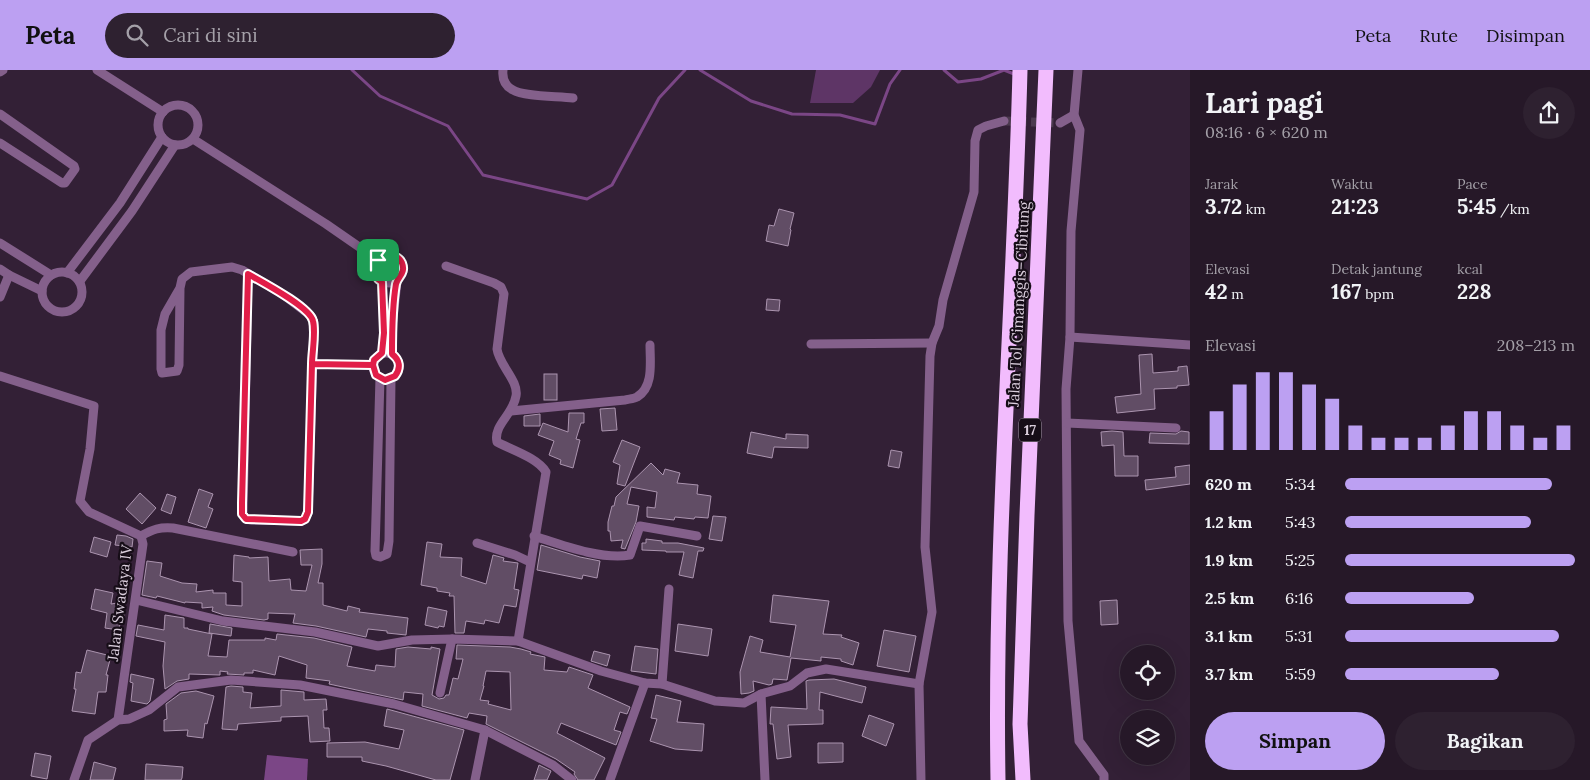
<!DOCTYPE html>
<html lang="id">
<meta charset="utf-8">
<style>
:root{--surface:#261828;--page:#2e2130;--text:#f1f3f6;--muted:#a4a0a8;--line:#423745;--accent:#bca0f2}
body{margin:0;font-family:Lora,serif;background:var(--page);color:var(--text);height:100vh;display:flex;flex-direction:column;font-size:19px;white-space:nowrap}
*{box-sizing:border-box;margin:0}
p{font-size:16px;color:var(--muted)}
.icon{flex:none;width:28px;height:28px;fill:none;stroke:currentColor;stroke-width:2;stroke-linecap:round;stroke-linejoin:round}
.map{position:relative;flex:1;overflow:hidden}
.drawer{display:flex;flex-direction:column;background:var(--surface);width:400px}
.drawer>*{flex:none}
.controls{position:absolute;left:1120px;top:575px;display:grid;gap:10px}
.controls a{display:grid;place-items:center;width:55px;height:55px;border-radius:50%;background:var(--surface);box-shadow:0 5px 20px #0002,0 0 0 1px var(--line);font-size:25px}
.pin{position:absolute;display:grid;place-items:center;width:42px;height:42px;color:#fff;margin:-21px;border-radius:10px;box-shadow:0 2px 8px #0006}
.round{display:grid;place-items:center;flex:none;width:52px;height:52px;border-radius:26px;background:var(--page)}
.summary{display:flex;align-items:center;justify-content:space-between;height:85px;padding:0 15px}
h1{font-size:28px;font-weight:700;line-height:38px}
.figures{display:grid;grid-template-columns:repeat(3,1fr);gap:8px;height:85px;padding:5px 15px}
.figures div{display:grid;align-content:center}
.figures b{font-size:21px;font-weight:700}
.figures small{font-size:14px;font-weight:400}
.figures p{font-size:14px}
.chart{height:140px;padding:10px 15px}
.chart p{display:flex;justify-content:space-between}
.chart svg{width:100%;height:90px;margin-top:5px;stroke:var(--accent);stroke-width:6}
.cta{display:flex;gap:10px;margin-top:auto;padding:10px 15px}
.cta a{flex:1;height:58px;border-radius:30px;background:var(--accent);color:#111;font-size:20px;font-weight:700;line-height:58px;text-align:center}
.cta a+a{background:var(--page);color:var(--text)}
ul{padding:0 15px;list-style:none;font-size:16px}
li{display:grid;grid-template-columns:80px 60px 1fr;align-items:center;height:38px}
li i{height:12px;border-radius:6px;background:var(--accent)}
header{display:flex;align-items:center;gap:30px;box-sizing:border-box;height:70px;padding:0 25px;background:var(--accent);color:#111}
header strong{font-size:24px}
nav{display:flex;gap:28px;margin-inline-start:auto;font-size:18px}
.search{width:350px;height:45px;background:var(--page);display:flex;align-items:center;gap:12px;box-sizing:border-box;padding:0 18px;border-radius:28px;color:var(--muted);font-size:19px}
main{display:flex;flex:1;min-height:0}
.map>svg:first-child{display:block}
</style>
<header>
<strong>Peta</strong>
<div class="search"><svg class="icon" aria-label="search" viewBox="0 0 24 24"><circle cx="10" cy="10" r="6"/><path d="M15 15l6 6"/></svg>Cari di sini</div>
<nav><a>Peta</a><a>Rute</a><a>Disimpan</a></nav>
</header>
<main>
<div class="map">
<svg width="1190" height="710" viewBox="0 0 1190 710">
<rect width="100%" height="100%" fill="#332036"/>
<path fill="#5e3566" d="M816 0H880L871 17 853 33H810Z"/>
<path fill="#7b4686" d="M267 685 308 689 307 710H264Z"/>
<g fill="none" stroke-linecap="round" stroke-linejoin="round">
<g stroke="#7b4686" stroke-width="3">
<path d="M352 0 380 26 448 56 483 105 587 129 612 115 659 28 685 0"/>
<path d="M700 0 751 31 792 44 840 45 875 54 890 14 900 0"/>
<path d="M944 0 958 12 981 9 1004 0 1014 4"/>
</g>
</g>
<g fill="#614d65" stroke="#ab94af" fill-rule="evenodd">
<path d="M779 139 794 143 790 159 791 160 788 176 766 171 769 155 774 156Z"/>
<path d="M767 229 780 230 779 241 766 240Z"/>
<path d="M1152 284 1153 303 1178 301V297L1187 296 1189 315 1177 316V318L1154 319 1155 339 1117 343 1115 327 1141 324 1139 285Z"/>
<rect x="544" y="304" width="13" height="26"/>
<path d="M615 338 617 360 602 361 600 339Z"/>
<path d="M569 343H584V353H581L576 369 580 370 573 398 560 394 561 390 549 385 554 371 538 365 543 353 568 362Z"/>
<path d="M540 344V356H524V346Z"/>
<path d="M1112 361 1123 362 1124 386H1138V406H1115L1114 375 1102 376 1101 362Z"/>
<path d="M1181 361 1189 362V374L1149 373 1150 363 1176 364Z"/>
<path d="M751 362 786 369V364L808 365V378L774 377 772 388 747 383Z"/>
<path d="M622 370 640 377 625 416 617 414 620 395 613 392Z"/>
<path d="M891 380 902 382 899 398 888 396Z"/>
<path d="M651 393 663 405 665 399 680 403 677 413 698 415 697 424 711 426 708 448 695 447 694 449 675 447 674 450 647 447V437L655 438 657 422 631 417 627 434 639 436 636 452 625 479 621 478 623 470 611 471 610 461H608V452L612 436H614L616 427Z"/>
<path d="M1190 395V414L1146 420 1145 410 1176 407 1175 397Z"/>
<path d="M199 419 213 424 208 437 213 439 206 458 188 452Z"/>
<path d="M140 423 156 438 142 454 126 439Z"/>
<path d="M167 424 176 427 171 444 161 440Z"/>
<path d="M713 446 726 447 722 471 709 469Z"/>
<path d="M117 465 126 466 133 469 132 477 115 475Z"/>
<path d="M94 467 111 472 107 487 90 482Z"/>
<path d="M646 469 662 471V473H678L704 478 703 481H698L693 508 679 505 684 482H666V481L642 480V473H646Z"/>
<path d="M427 472 442 474 440 487 462 488 461 506 486 514 493 485 504 488 503 491 518 493 514 519 519 520 516 537 504 535 499 553 485 550 484 554 466 551 464 563H455L454 526H449L450 523 437 521V518L421 515Z"/>
<path d="M541 475 580 487 600 491 597 508 583 505 582 509 537 500Z"/>
<path d="M322 479V494L318 513H323V535L347 541 348 536 360 539 359 542 408 548 406 565 387 563V561L368 559 366 567 316 556 293 553 295 544 268 543V549L264 550 224 545 212 541 213 537 202 538V533L185 532V533L157 526 156 528 142 525 147 491 162 493 160 506 182 513 197 514 196 522 213 520V523H226V535L242 536V512L233 511 234 485 249 487V488L268 487 269 511 290 509 291 520 306 521 312 495H301L300 480Z"/>
<path d="M95 519 113 523 111 534 123 532 124 547H121L119 560 105 558 107 543 91 539Z"/>
<path d="M773 525 829 531 823 564 842 565 841 567 859 573 853 595 841 591V589L821 587V591L791 588 787 610 773 609 772 614 769 615 753 611 754 621 749 623 741 624 740 602 750 566 763 570 760 582 790 587 796 555 770 552Z"/>
<path d="M1117 530 1118 554 1101 555 1100 531Z"/>
<path d="M428 537 447 541 444 557 439 556 438 558 425 555Z"/>
<path d="M165 545 184 548V558H188V559L212 564 208 586 227 587 229 570H265V568L276 570 277 564 314 568 352 577 347 596 375 601 376 595 395 597 396 579 408 577 431 579V577L440 579 432 625 439 629 444 628 446 625H449L453 608 458 609 463 589H456L457 575 510 577 521 579 531 582 530 584 545 587 544 600 567 602 569 597 593 605 588 618 630 637 627 644 620 642 614 660 621 662 616 675 561 653 557 663 605 688 594 710H578L574 704 575 702 556 689 486 654 487 646 469 643 467 648 422 636 423 624 404 622 403 630 329 614 330 611 306 608 307 595 279 586 275 605 253 600V603H244V605L227 604 228 602 220 601V605L189 604V609L177 611 165 619 163 596 165 572 136 566 138 555 164 560ZM486 601 510 602 511 640 488 634 489 631 480 630 484 616H483Z"/>
<path d="M210 554 232 558 231 566 209 563Z"/>
<path d="M678 554 712 559 708 586 675 581Z"/>
<path d="M884 560 916 566 909 602 877 596Z"/>
<path d="M635 576 658 579 656 604 631 601Z"/>
<path d="M87 580 111 586 106 605H108L106 622H98L95 644 72 641 76 619H74L76 602 81 603Z"/>
<path d="M594 581 610 585 607 596 591 591Z"/>
<path d="M131 604 154 609 150 631 147 634 131 631 133 613 130 612Z"/>
<path d="M834 609 866 617 862 633 820 622 819 640H823V654L788 655 791 687 777 689 773 654H770L771 637 807 639 806 611 809 610Z"/>
<path d="M231 616 243 617V622L252 623 250 638 281 636V620L304 622V630L326 629 327 640H323L324 658H329L330 671 310 672 308 646 281 647V651L238 654 237 660 222 659 226 617Z"/>
<path d="M196 621 214 626 207 654 205 653 203 668 187 666 188 660 164 661V650L167 649 166 634 181 623Z"/>
<path d="M656 625 681 631 677 652 704 654 702 681 675 679 650 671 657 649 651 648Z"/>
<path d="M387 639 464 660 450 710H436L386 696 362 691V687H327V673L365 672 399 679 404 660 384 656Z"/>
<path d="M869 645 894 654 886 676 862 666Z"/>
<path d="M818 673H843V692L818 693Z"/>
<path d="M35 683 51 686 47 709 31 706Z"/>
<path d="M94 692 116 698 113 710H90Z"/>
<path d="M146 694 183 697 182 708 181 710H145Z"/>
<path d="M539 695 551 701 547 710H534Z"/>
</g>
<g fill="none" stroke-linecap="round" stroke-linejoin="round">
<path stroke="#4c3a4f" stroke-width="9" stroke-dasharray="9 4.5" stroke-linecap="butt" d="M1004 51 1060 53"/>
<g stroke="#84608b" stroke-width="9">
<path d="M97 0 163 42"/>
<path d="M503 0C502 9 505 16 513 20 524 27 559 26 573 28"/>
<path d="M1078 0 1074 45 1080 60 1071 161 1070 267 1066 319 1068 551 1079 671 1104 705V710"/>
<path d="M0 2 3 0"/>
<circle cx="178" cy="55" r="20"/>
<path d="M0 44 74 96 75 99 65 113H62L0 73"/>
<path d="M1060 53 1074 45"/>
<path d="M193 69 326 154 378 190"/>
<path d="M0 173 51 205"/>
<circle cx="389" cy="199" r="14"/>
<path d="M446 196 494 213 501 217 504 224 497 279C499 295 519 311 516 326 513 345 493 355 497 372 512 380 538 388 546 402L518 571"/>
<path d="M0 199 9 205 42 221"/>
<circle cx="62" cy="222" r="20"/>
<path d="M67 203 120 133 162 67"/>
<path d="M80 211 132 141 175 75"/>
<path d="M180 218 165 244 161 260V299L162 303 177 301 179 295 180 218 182 209 191 202 232 197 242 200 281 223 311 246 314 253 308 443 305 449 301 451 252 450 246 449 243 444 248 204"/>
<path d="M0 227 9 205"/>
<path d="M1070 267 1190 275"/>
<path d="M811 274 932 273"/>
<circle cx="386" cy="296" r="13"/>
<path d="M382 283 384 263 382 212"/>
<path d="M392 284V258L397 211"/>
<path d="M312 294 373 295"/>
<path d="M0 306 94 336 90 379 80 431 89 442 141 466"/>
<path d="M380 308 375 481 376 486 380 487 387 484 389 471 391 309"/>
<path d="M511 341 625 330C628 329 634 329 637 327 654 317 650 292 650 275"/>
<path d="M1067 353 1176 358"/>
<path d="M141 466C153 459 160 457 173 458L293 482"/>
<path d="M534 466C562 475 601 490 630 485L640 456 697 466"/>
<path d="M477 473 515 485 530 492"/>
<path d="M136 530 223 551 315 562 378 576 412 570 452 569 518 571 601 601 645 613 662 614 715 631 744 633 761 624 790 616 807 603 826 599 919 614"/>
<path d="M662 614 669 519"/>
<path d="M440 623 452 569"/>
<path d="M761 624 765 710"/>
<path d="M118 650 143 474 141 466"/>
<path d="M74 710 88 670 118 650 129 649 149 640 178 617 231 610 300 615 394 634 485 660 553 695 572 710"/>
<path d="M475 710 485 660"/>
<path d="M610 710 645 613"/>
<path d="M921 710 919 614 932 542 925 477 930 286 932 273 939 256 943 230 974 122 975 71 978 60 986 56 1004 51"/>
</g>
<g stroke="#f2bcfd" stroke-width="15">
<path d="M998 710C994 473 1014 237 1020 0"/>
<path d="M1023 710 1020 654 1027 445 1046 0"/>
</g>
</g>
<g fill="none" stroke-linecap="round" stroke-linejoin="round">
<g stroke="#fff" stroke-width="10">
<path id="route" d="M378 190 375 200 378 209 382 212 384 263 382 283 374 290 373 295 312 294 308 442 305 449 301 451 246 449 242 444V433L248 204C262 212 310 237 313 251 316 263 312 282 312 294L373 295 376 305 385 310 395 306C401 298 400 290 392 284 392 261 392 237 396 214 398 206 406 203 402 193 399 186 393 185 386 185L378 190"/>
</g>
<use href="#route" stroke="#e11d48" stroke-width="6"/>
</g>
<g text-anchor="middle" stroke-width="4.5" stroke-linejoin="round" paint-order="stroke">
<rect fill="#160d17" stroke="#9e93a0" stroke-width="1" x="1019" y="348.5" width="22" height="23" rx="4"/>
<g font-size="14" font-weight="bold" fill="#d9cddb">
<text x="1030" y="365">17</text>
</g>
<g font-size="15" fill="#d9cddb" stroke="#160d17">
<text transform="translate(1019 234) rotate(-87)" y="5">Jalan Tol Cimanggis–Cibitung</text>
<text transform="translate(120 533) rotate(-83)" y="5">Jalan Swadaya IV</text>
</g>
</g>
</svg>
<div class="controls">
<a><svg class="icon" aria-label="locate" viewBox="0 0 24 24"><circle cx="12" cy="12" r="6"/><path d="M12 2v4M12 18v4M2 12h4M18 12h4"/></svg></a>
<a><svg class="icon" aria-label="layers" viewBox="0 0 24 24"><path d="M12 4l9 5-9 5-9-5zM3 14l9 5 9-5"/></svg></a>
</div>
<div class="pin" style="left:378px;top:190px;background:#1e9e55"><svg class="icon" aria-label="arrive" viewBox="0 0 24 24"><path d="M6 21V4h12l-3 4 3 4H6"/></svg></div>
</div>
<section class="drawer">
<div class="summary"><div><h1>Lari pagi</h1><p>08:16 · 6 × 620 m</p></div><a class="round"><svg class="icon" aria-label="share" viewBox="0 0 24 24"><path d="M12 15V3M7 8l5-5 5 5M5 13v7h14v-7"/></svg></a></div>
<div class="figures">
<div><p>Jarak</p><b>3.72<small> km</small></b></div>
<div><p>Waktu</p><b>21:23</b></div>
<div><p>Pace</p><b>5:45<small> /km</small></b></div>
</div>
<div class="figures">
<div><p>Elevasi</p><b>42<small> m</small></b></div>
<div><p>Detak jantung</p><b>167<small> bpm</small></b></div>
<div><p>kcal</p><b>228</b></div>
</div>
<div class="chart"><p><span>Elevasi</span>208–213 m</p>
<svg viewBox="0 0 160 44" preserveAspectRatio="none"><path d="M5 44V25M15 44V12M25 44V6M35 44V6M45 44V12M55 44V19M65 44V32M75 44V38M85 44V38M95 44V38M105 44V32M115 44V25M125 44V25M135 44V32M145 44V38M155 44V32"/></svg>
</div>
<ul>
<li><b>620 m</b>5:34<i style="width:90%"></i></li>
<li><b>1.2 km</b>5:43<i style="width:81%"></i></li>
<li><b>1.9 km</b>5:25<i style="width:100%"></i></li>
<li><b>2.5 km</b>6:16<i style="width:56%"></i></li>
<li><b>3.1 km</b>5:31<i style="width:93%"></i></li>
<li><b>3.7 km</b>5:59<i style="width:67%"></i></li>
</ul>
<div class="cta"><a>Simpan</a><a>Bagikan</a></div>
</section>
</main>
